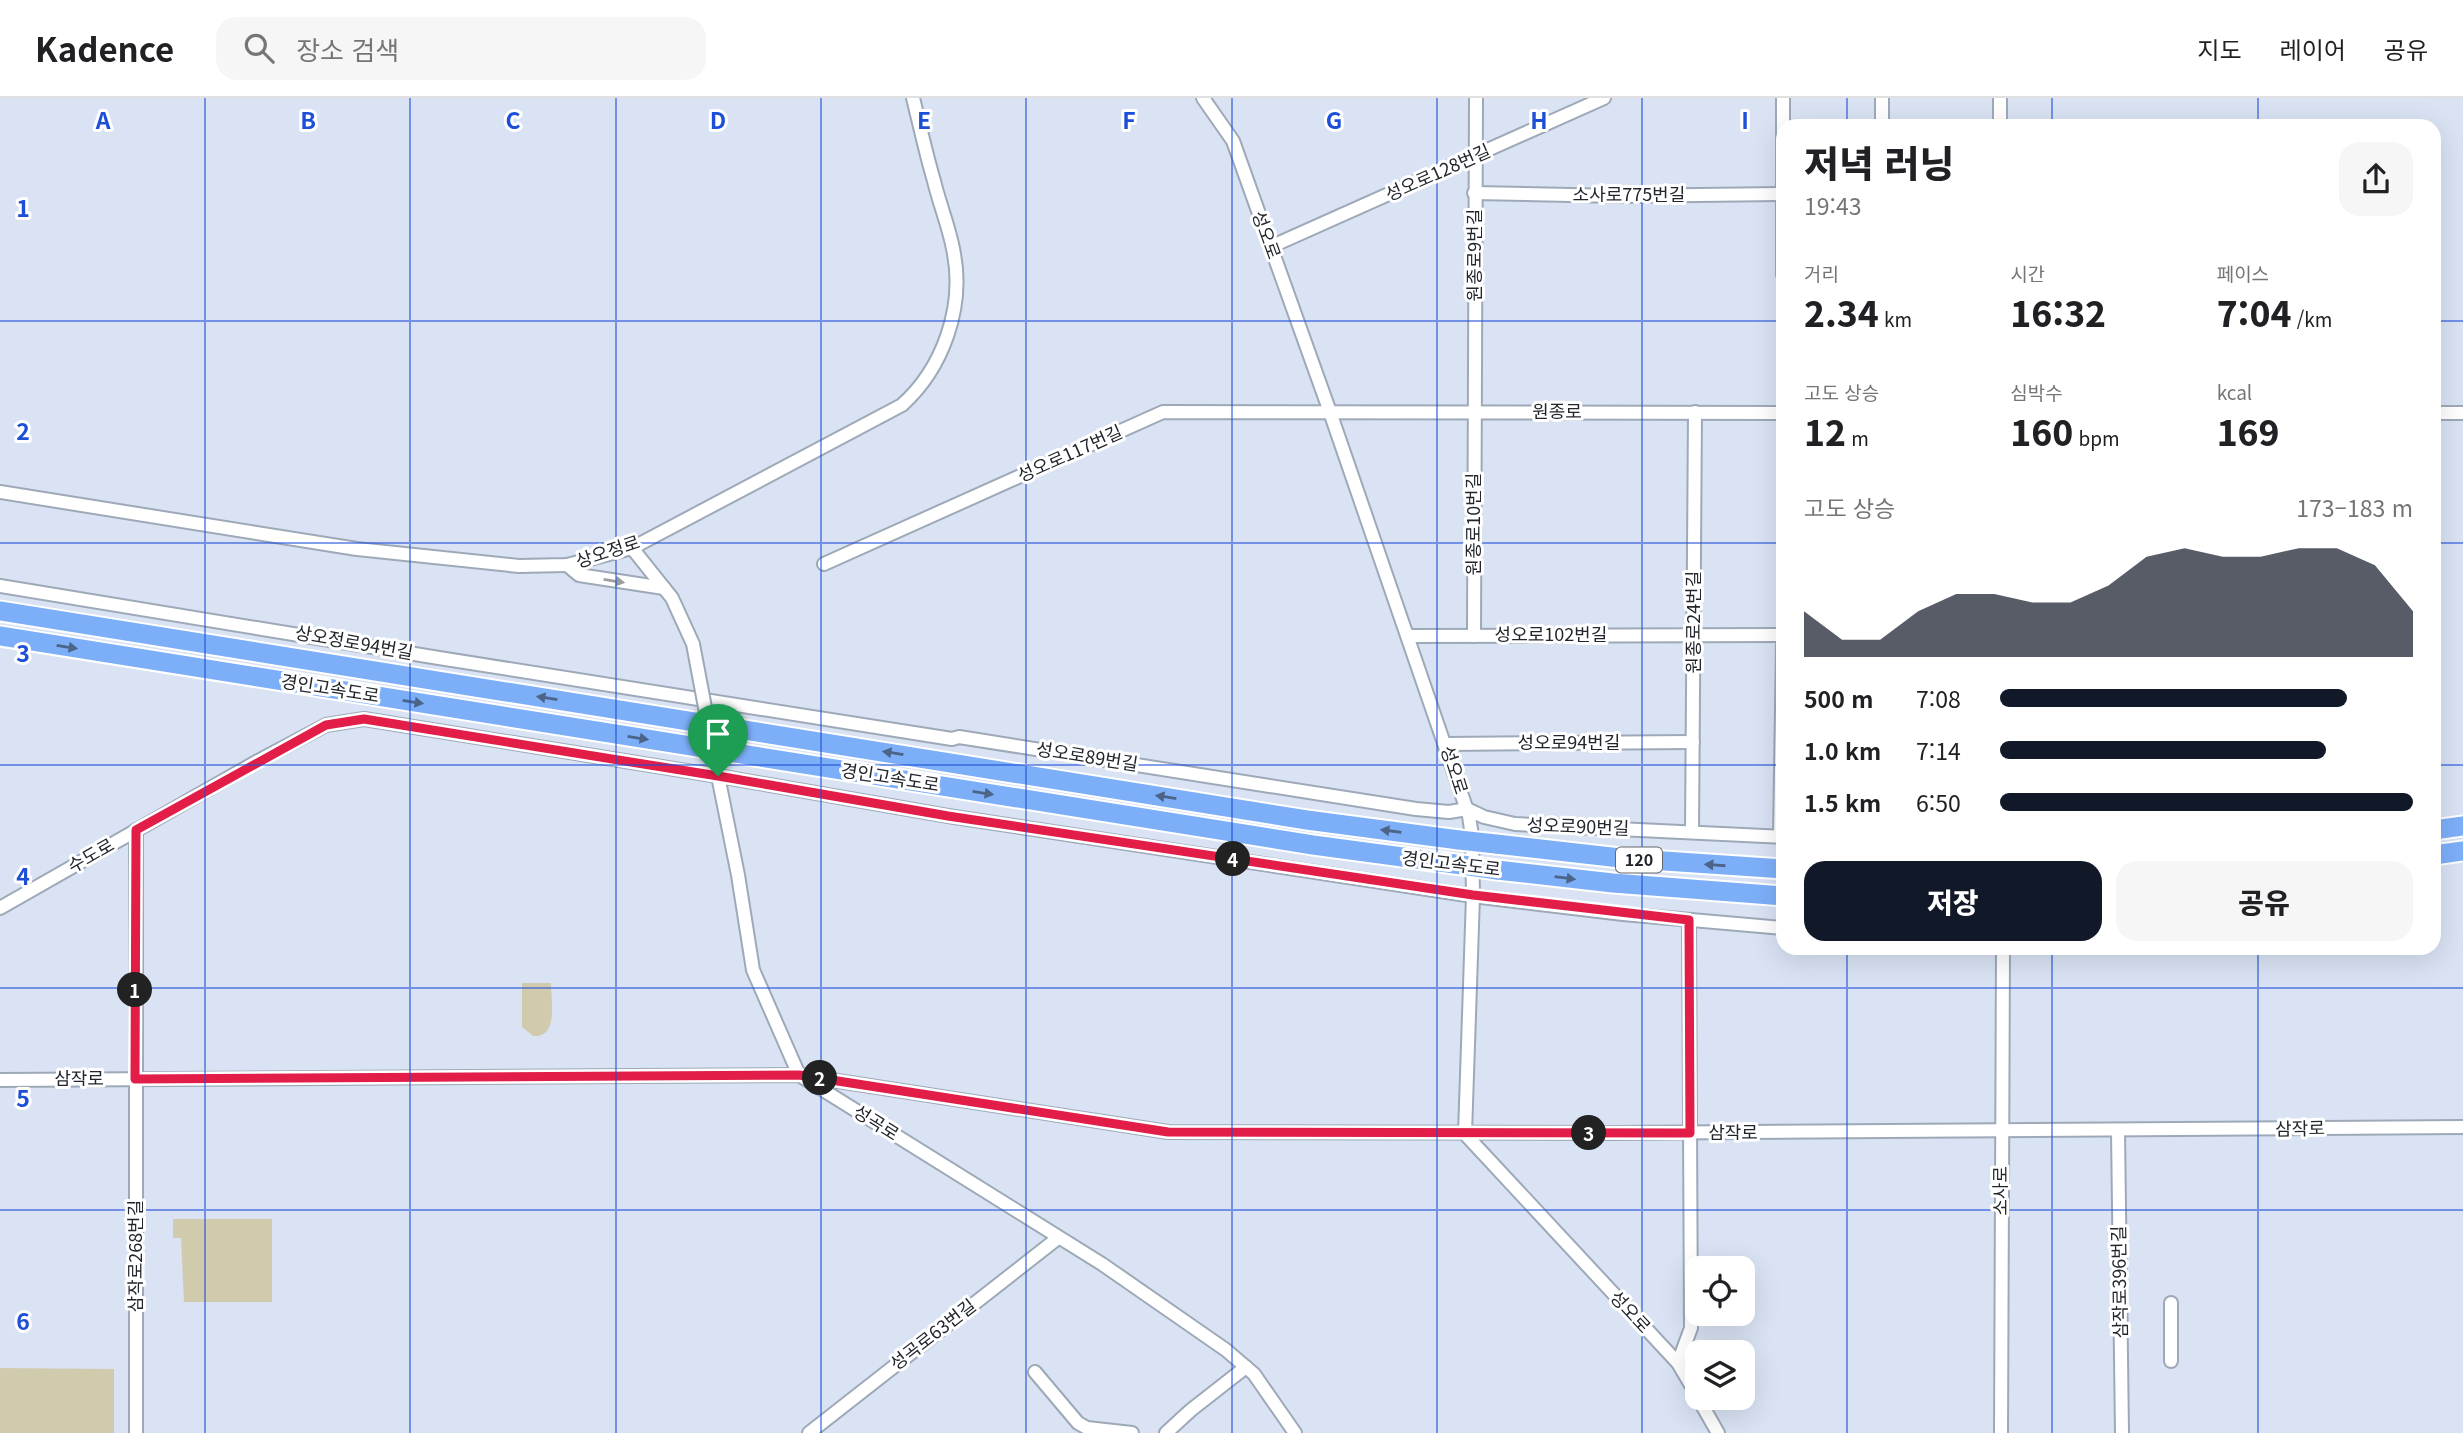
<!DOCTYPE html>
<html lang="ko">
<meta charset="utf-8">
<style>
:root{--surface:#fff;--page:#f6f6f6;--text:#202124;--muted:#757577;--line:#e0e0e0;--accent:#111827}
body{margin:0;font-family:Georgia,"Noto Sans KR",serif;background:var(--page);color:var(--text);height:100vh;display:flex;flex-direction:column;font-size:26px;white-space:nowrap}
*{box-sizing:border-box;margin:0}
p{font-size:23px;color:var(--muted)}
.icon{flex:none;width:38px;height:38px;fill:none;stroke:currentColor;stroke-width:2;stroke-linecap:round;stroke-linejoin:round}
.map{position:relative;flex:1;overflow:hidden}
.side{position:absolute;left:1776px;top:21px;width:665px;height:836px;display:flex;flex-direction:column;background:var(--surface);border-radius:21px;box-shadow:0 7px 28px #0002}
.side>*{flex:none}
.buttons{position:absolute;left:1685px;top:1158px;display:grid;gap:14px}
.buttons a{display:grid;place-items:center;width:70px;height:70px;border-radius:14px;background:var(--surface);box-shadow:0 7px 28px #0002;font-size:35px}
.pin{position:absolute;display:grid;place-items:center;width:60px;height:60px;color:#fff;margin:-72px -30px;border-radius:50% 50% 50% 0;rotate:-45deg;box-shadow:0 0 7px #0007}
.pin .icon{rotate:45deg}
.km{position:absolute;width:35px;height:35px;margin:-18px;border-radius:50%;background:#222;color:#fff;font-size:19px;line-height:35px;text-align:center}
.round{display:grid;place-items:center;flex:none;width:74px;height:74px;border-radius:21px;background:var(--page)}
.overview{display:flex;align-items:center;justify-content:space-between;height:119px;padding:0 28px}
h1{font-size:38px;font-weight:800;line-height:52px}
.figures{display:grid;grid-template-columns:repeat(3,1fr);gap:10px;height:119px;padding:7px 28px}
.figures div{display:grid;align-content:center}
.figures b{font-size:35px;font-weight:800}
.figures small{font-size:19px;font-weight:400}
.figures p{font-size:19px}
.chart{height:196px;padding:14px 28px}
.chart p{display:flex;justify-content:space-between}
.chart svg{width:100%;height:126px;margin-top:7px;fill:var(--accent);opacity:.7}
.primary-button{display:flex;gap:14px;margin-top:auto;padding:14px 28px}
.primary-button a{flex:1;height:80px;border-radius:21px;background:var(--accent);color:#fff;font-size:28px;font-weight:800;line-height:80px;text-align:center}
.primary-button a+a{background:var(--page);color:var(--text)}
ul{padding:0 28px;list-style:none;font-size:23px}
li{display:grid;grid-template-columns:112px 84px 1fr;align-items:center;height:52px}
li i{height:18px;border-radius:9px;background:var(--accent)}
header{display:flex;align-items:center;gap:42px;box-sizing:border-box;height:98px;padding:0 35px;background:var(--surface);border-bottom:2px solid var(--line)}
header strong{font-size:33px}
nav{display:flex;gap:38px;margin-inline-start:auto;font-size:24px}
.search{width:490px;height:63px;background:var(--page);display:flex;align-items:center;gap:18px;box-sizing:border-box;padding:0 24px;border-radius:21px;color:var(--muted);font-size:26px}
.map>svg:first-child{display:block}
</style>
<header>
<strong>Kadence</strong>
<div class="search"><svg class="icon" aria-label="search" viewBox="0 0 24 24"><circle cx="10" cy="10" r="6"/><path d="M15 15l6 6"/></svg>장소 검색</div>
<nav><a>지도</a><a>레이어</a><a>공유</a></nav>
</header>
<div class="map">
<svg width="2463" height="1335" viewBox="0 0 2463 1335">
<rect width="100%" height="100%" fill="#d9e3f4"/>
<g fill="#d1cbad">
<path d="M522 885H551C551 902 559 940 533 938L522 929Z"/>
<path d="M173 1121H272V1204H184L181 1140H173Z"/>
<path d="M0 1270 114 1271V1335H0Z"/>
</g>
<g fill="none" stroke-linecap="round" stroke-linejoin="round">
<g stroke="#9ea9b8" stroke-width="16">
<g id="minor">
<path d="M1203 0 1233 43 1330 314 1469 718 1472 738 1473 798 1465 1036 1678 1265 1698 1299"/>
<path d="M1783 0V177"/>
<path d="M1882 0V28"/>
<path d="M2000 28V0"/>
<path d="M1474 95 1617 98 1783 96"/>
<path d="M1270 149 1604 0"/>
<path d="M2434 315H2463"/>
<path d="M0 394 357 451 519 468 567 467 632 450 902 307C943 270 964 210 954 156 950 131 940 108 934 83 926 56 920 28 913 0"/>
<path d="M632 450 672 500 693 546"/>
<path d="M824 466 1163 314 1783 315"/>
<path d="M567 467 579 477 664 490"/>
<path d="M0 488 439 560 952 641 959 639 1416 711 1449 714 1467 711"/>
<path d="M1408 538 1783 537"/>
<path d="M1474 538 1476 0"/>
<path d="M1446 646 1693 644"/>
<path d="M718 678 738 777 753 872 799 977 1102 1166 1226 1252 1254 1276 1295 1335"/>
<path d="M1467 711 1484 719 1515 726 1783 739"/>
<path d="M1692 734 1695 314"/>
<path d="M1780 739 1783 547"/>
<path d="M0 810 258 663 326 627 364 621 718 678 948 718 1473 798 1623 816 1783 830"/>
<path d="M0 982 799 977 1168 1034 1613 1035 2463 1029"/>
<path d="M2118 1033 2122 1335"/>
<path d="M2171 1205V1263"/>
<path d="M1678 1265 1691 1230 1689 822"/>
<path d="M1035 1274 1078 1325 1087 1330 1132 1335"/>
<path d="M1698 1300 1718 1335"/>
<path d="M136 1335V732"/>
<path d="M809 1335 1058 1140"/>
<path d="M1166 1335 1191 1312 1246 1269"/>
<path d="M2001 1335 2003 850"/>
</g>
</g>
<g stroke="#fff" stroke-width="23">
<g id="highway">
<path d="M0 513 1307 722 1459 742"/>
<path d="M0 538 1313 747 1462 767"/>
<path d="M2434 732 2463 728"/>
<path d="M1496 746 1620 760 1783 771"/>
<path d="M2434 757 2463 753"/>
<path d="M1497 772 1613 785 1783 798"/>
</g>
</g>
<use href="#minor" stroke="#fff" stroke-width="12"/>
<use href="#highway" stroke="#7daff9" stroke-width="19"/>
<g stroke="#9ea9b8" stroke-width="16" stroke-linecap="butt">
<path id="minor-bridge" d="M693 546 718 678"/>
</g>
<g stroke="#fff" stroke-width="23" stroke-linecap="butt">
<g id="highway-bridge">
<path d="M1459 742 1496 746"/>
<path d="M1462 767 1497 772"/>
</g>
</g>
<use href="#minor-bridge" stroke="#fff" stroke-width="12"/>
<use href="#highway-bridge" stroke="#7daff9" stroke-width="19"/>
</g>
<defs><path id="oneway-solid" d="M-6-.8H1V-3.2L6.5 0L1 3.2V.8H-6Z" transform="scale(1.75)"/></defs>
<use fill="#9c9da0" href="#oneway-solid" transform="translate(614 483) rotate(9)"/>
<g fill="#4b6488">
<use href="#oneway-solid" transform="translate(67 549) rotate(9)"/>
<use href="#oneway-solid" transform="translate(547 600) rotate(-171)"/>
<use href="#oneway-solid" transform="translate(413 604) rotate(9)"/>
<use href="#oneway-solid" transform="translate(638 640) rotate(9)"/>
<use href="#oneway-solid" transform="translate(893 655) rotate(-171)"/>
<use href="#oneway-solid" transform="translate(983 695) rotate(9)"/>
<use href="#oneway-solid" transform="translate(1166 699) rotate(-171)"/>
<use href="#oneway-solid" transform="translate(1391 733) rotate(-172)"/>
<use href="#oneway-solid" transform="translate(1715 767) rotate(-176)"/>
<use href="#oneway-solid" transform="translate(1565 780) rotate(7)"/>
</g>
<g fill="none" stroke-linecap="round" stroke-linejoin="round">
<g stroke="#fff" stroke-width="14">
<path id="route" d="M364 621 718 678 948 718 1473 797 1689 822 1690 1035 1168 1034 799 977 135 981 136 732 326 627Z"/>
</g>
<use href="#route" stroke="#e11d48" stroke-width="9"/>
</g>
<path fill="none" stroke="#1d4ed8" stroke-width="2" stroke-opacity="0.55" d="M205 0V1335M410 0V1335M616 0V1335M821 0V1335M1026 0V1335M1232 0V1335M1437 0V1335M1642 0V1335M1847 0V28M2052 0V28M2258 0V28M0 223H1783M2434 223H2463M0 445H1783M2434 445H2463M0 667H1783M2434 667H2463M1847 850V1335M2052 850V1335M2258 850V1335M0 890H2463M0 1112H2463"/>
<g text-anchor="middle" stroke-width="6" stroke-linejoin="round" paint-order="stroke">
<rect fill="#fff" stroke="#64676b" stroke-width="2" x="1616" y="749.5" width="46" height="25" rx="5"/>
<g font-size="16" font-weight="bold" fill="#22262c">
<text x="1639" y="768">120</text>
</g>
<g font-size="18" fill="#22262c" stroke="#fff">
<text transform="translate(1438 75) rotate(-24)" y="6">성오로128번길</text>
<text x="1629" y="103">소사로775번길</text>
<text transform="translate(1266 137) rotate(70)" y="6">성오로</text>
<text transform="translate(1475 157) rotate(-90)" y="6">원종로9번길</text>
<text x="1557" y="320">원종로</text>
<text transform="translate(1070 356) rotate(-24)" y="6">성오로117번길</text>
<text transform="translate(1474 426) rotate(-90)" y="6">원종로10번길</text>
<text transform="translate(608 454) rotate(-18)" y="6">상오정로</text>
<text transform="translate(1694 524) rotate(-90)" y="6">원종로24번길</text>
<text x="1551" y="543">성오로102번길</text>
<text transform="translate(354 545) rotate(10)" y="6">상오정로94번길</text>
<text transform="translate(330 591) rotate(9)" y="6">경인고속도로</text>
<text x="1569" y="651">성오로94번길</text>
<text transform="translate(1087 659) rotate(9)" y="6">성오로89번길</text>
<text transform="translate(1454 672) rotate(72)" y="6">성오로</text>
<text transform="translate(890 680) rotate(9)" y="6">경인고속도로</text>
<text transform="translate(1578 729) rotate(2)" y="6">성오로90번길</text>
<text transform="translate(91 758) rotate(-30)" y="6">수도로</text>
<text transform="translate(1451 766) rotate(7)" y="6">경인고속도로</text>
<text x="79" y="987">삼작로</text>
<text transform="translate(876 1025) rotate(32)" y="6">성곡로</text>
<text transform="translate(2300 1031) rotate(-1)" y="6">삼작로</text>
<text x="1733" y="1041">삼작로</text>
<text transform="translate(2001 1093) rotate(-90)" y="6">소사로</text>
<text transform="translate(136 1158) rotate(-90)" y="6">삼작로268번길</text>
<text transform="translate(2120 1184) rotate(-91)" y="6">삼작로396번길</text>
<text transform="translate(1630 1214) rotate(47)" y="6">성오로</text>
<text transform="translate(933 1237) rotate(-38)" y="6">성곡로63번길</text>
</g>
</g>
<g font-size="23" text-anchor="middle" font-weight="bold" fill="#1d4ed8" stroke="#fff" stroke-width="6" stroke-linejoin="round" paint-order="stroke">
<text x="103" y="31">A</text>
<text x="308" y="31">B</text>
<text x="513" y="31">C</text>
<text x="718" y="31">D</text>
<text x="924" y="31">E</text>
<text x="1129" y="31">F</text>
<text x="1334" y="31">G</text>
<text x="1539" y="31">H</text>
<text x="1745" y="31">I</text>
<text x="23" y="119">1</text>
<text x="23" y="342">2</text>
<text x="23" y="564">3</text>
<text x="23" y="787">4</text>
<text x="23" y="1009">5</text>
<text x="23" y="1232">6</text>
</g>
</svg>
<div class="buttons">
<a><svg class="icon" aria-label="locate" viewBox="0 0 24 24"><circle cx="12" cy="12" r="6"/><path d="M12 2v4M12 18v4M2 12h4M18 12h4"/></svg></a>
<a><svg class="icon" aria-label="layers" viewBox="0 0 24 24"><path d="M12 4l9 5-9 5-9-5zM3 14l9 5 9-5"/></svg></a>
</div>
<div class="pin" style="left:718px;top:678px;background:#1e9e55"><svg class="icon" aria-label="arrive" viewBox="0 0 24 24"><path d="M6 21V4h12l-3 4 3 4H6"/></svg></div>
<b class="km" style="left:135px;top:892px">1</b>
<b class="km" style="left:820px;top:980px">2</b>
<b class="km" style="left:1589px;top:1035px">3</b>
<b class="km" style="left:1233px;top:761px">4</b>
<section class="side">
<div class="overview"><div><h1>저녁 러닝</h1><p>19:43</p></div><a class="round"><svg class="icon" aria-label="share" viewBox="0 0 24 24"><path d="M12 15V3M7 8l5-5 5 5M5 13v7h14v-7"/></svg></a></div>
<div class="figures">
<div><p>거리</p><b>2.34<small> km</small></b></div>
<div><p>시간</p><b>16:32</b></div>
<div><p>페이스</p><b>7:04<small> /km</small></b></div>
</div>
<div class="figures">
<div><p>고도 상승</p><b>12<small> m</small></b></div>
<div><p>심박수</p><b>160<small> bpm</small></b></div>
<div><p>kcal</p><b>169</b></div>
</div>
<div class="chart"><p><span>고도 상승</span>173–183 m</p>
<svg viewBox="0 0 160 44" preserveAspectRatio="none"><path d="M0 44V28L10 38L20 38L30 28L40 22L50 22L60 25L70 25L80 19L90 9L100 6L110 9L120 9L130 6L140 6L150 12L160 28V44z"/></svg>
</div>
<ul>
<li><b>500 m</b>7:08<i style="width:84%"></i></li>
<li><b>1.0 km</b>7:14<i style="width:79%"></i></li>
<li><b>1.5 km</b>6:50<i style="width:100%"></i></li>
</ul>
<div class="primary-button"><a>저장</a><a>공유</a></div>
</section>
</div>
